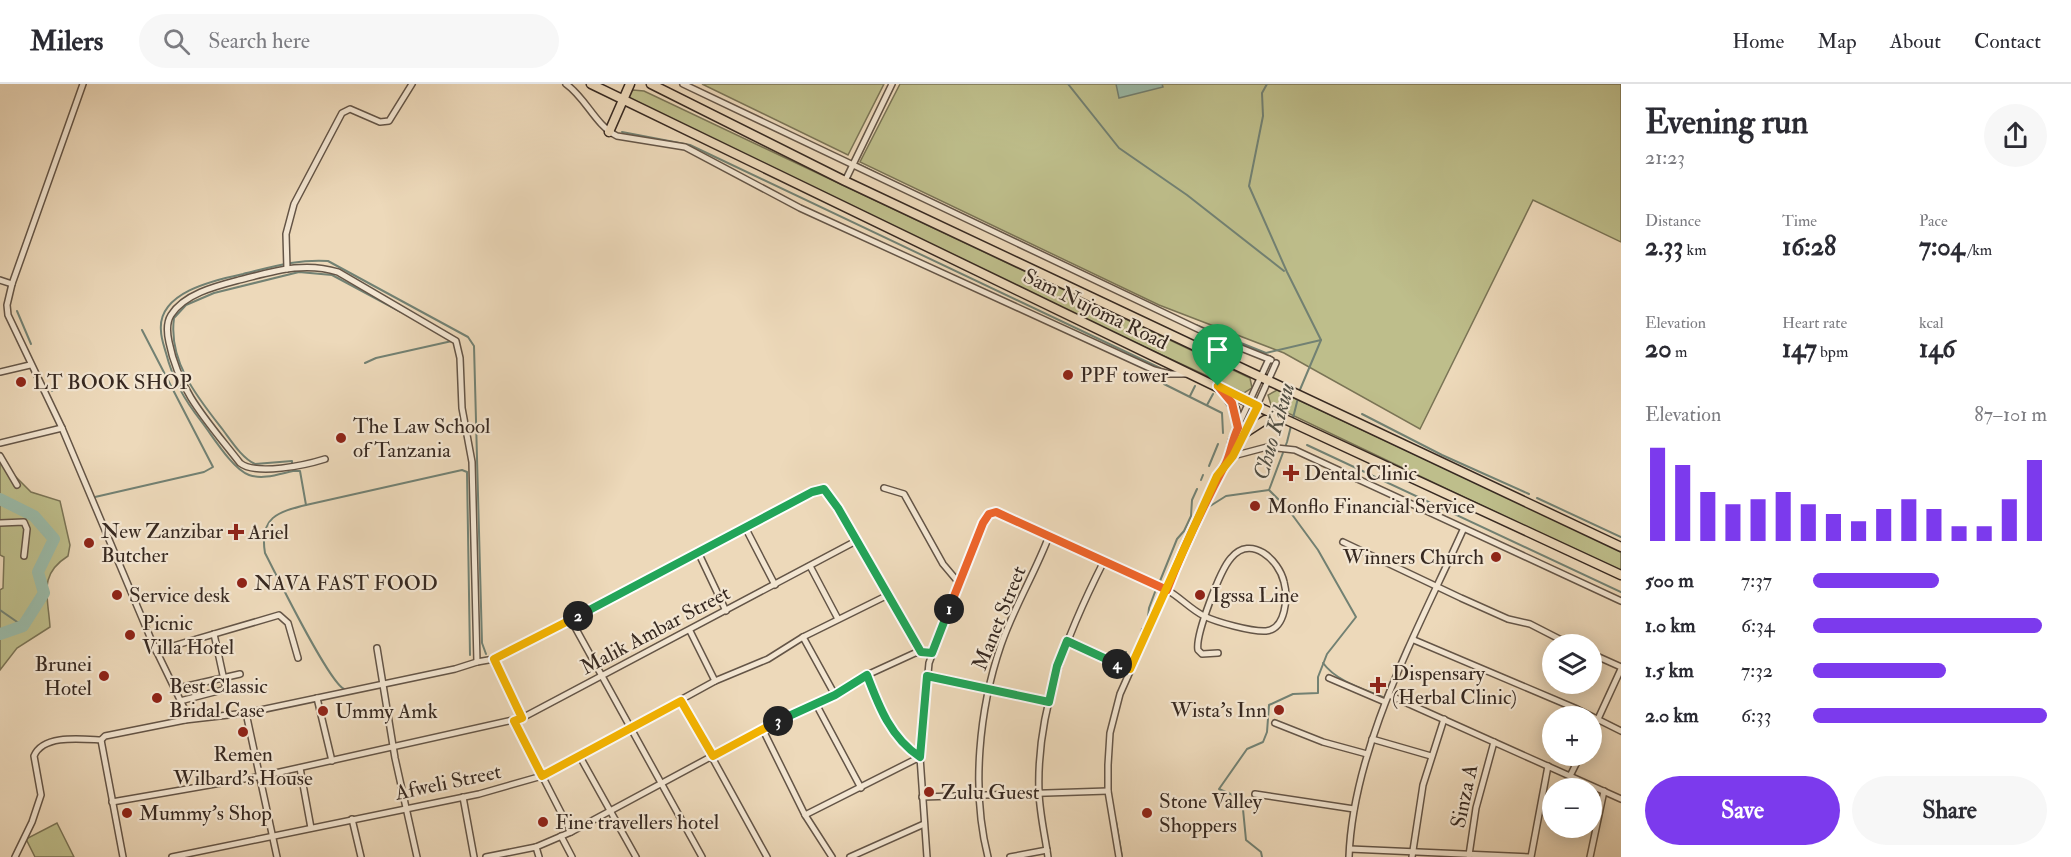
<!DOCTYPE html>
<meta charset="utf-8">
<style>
:root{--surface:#fff;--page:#f7f7f7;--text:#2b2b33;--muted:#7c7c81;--line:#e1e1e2;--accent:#7c3aed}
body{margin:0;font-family:"IM FELL Double Pica",serif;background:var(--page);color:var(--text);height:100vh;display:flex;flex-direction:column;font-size:22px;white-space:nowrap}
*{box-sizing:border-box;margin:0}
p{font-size:20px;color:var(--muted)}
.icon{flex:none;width:33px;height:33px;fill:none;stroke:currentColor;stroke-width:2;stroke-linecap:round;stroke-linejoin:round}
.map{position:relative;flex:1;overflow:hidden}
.panel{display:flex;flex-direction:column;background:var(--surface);width:450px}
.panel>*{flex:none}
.controls{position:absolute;left:1542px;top:550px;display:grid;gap:12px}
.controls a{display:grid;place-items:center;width:60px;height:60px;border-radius:50%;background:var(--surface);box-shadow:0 3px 15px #0003;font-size:30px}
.pin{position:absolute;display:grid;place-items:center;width:51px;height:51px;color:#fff;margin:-62px -26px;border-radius:50% 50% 50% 0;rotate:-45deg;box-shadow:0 0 6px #0007}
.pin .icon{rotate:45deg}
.km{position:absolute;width:30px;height:30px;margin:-15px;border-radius:50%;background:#222;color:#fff;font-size:16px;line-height:30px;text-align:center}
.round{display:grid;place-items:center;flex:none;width:63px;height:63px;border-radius:32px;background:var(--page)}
.head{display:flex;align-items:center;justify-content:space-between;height:102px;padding:0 24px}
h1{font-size:33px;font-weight:800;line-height:45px}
.figures{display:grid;grid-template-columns:repeat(3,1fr);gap:9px;height:102px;padding:6px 24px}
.figures div{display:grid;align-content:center}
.figures b{font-size:26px;font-weight:800}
.figures small{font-size:16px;font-weight:400}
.figures p{font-size:16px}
.chart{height:168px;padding:12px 24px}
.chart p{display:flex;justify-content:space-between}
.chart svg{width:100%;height:108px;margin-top:6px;stroke:var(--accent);stroke-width:6}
.cta{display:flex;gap:12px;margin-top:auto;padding:12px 24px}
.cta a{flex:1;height:69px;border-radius:36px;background:var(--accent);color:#fff;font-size:24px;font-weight:800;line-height:69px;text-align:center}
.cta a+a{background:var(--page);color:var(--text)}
ul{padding:0 24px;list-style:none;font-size:20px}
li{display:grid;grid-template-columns:96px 72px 1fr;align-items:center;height:45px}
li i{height:15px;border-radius:8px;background:var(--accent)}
header{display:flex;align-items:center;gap:36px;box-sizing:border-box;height:84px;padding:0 30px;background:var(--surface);border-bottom:2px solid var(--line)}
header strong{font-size:28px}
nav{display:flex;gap:33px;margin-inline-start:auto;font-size:21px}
.search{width:420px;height:54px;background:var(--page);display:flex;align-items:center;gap:15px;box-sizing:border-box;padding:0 21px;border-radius:33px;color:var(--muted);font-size:22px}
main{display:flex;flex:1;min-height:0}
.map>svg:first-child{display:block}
</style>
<header>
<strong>Milers</strong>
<div class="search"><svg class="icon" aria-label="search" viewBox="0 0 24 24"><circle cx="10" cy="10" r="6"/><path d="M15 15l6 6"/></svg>Search here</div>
<nav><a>Home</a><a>Map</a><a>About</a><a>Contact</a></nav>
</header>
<main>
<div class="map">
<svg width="1621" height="773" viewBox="0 0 1621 773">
<rect width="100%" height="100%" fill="#edd9ba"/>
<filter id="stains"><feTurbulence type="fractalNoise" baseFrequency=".00333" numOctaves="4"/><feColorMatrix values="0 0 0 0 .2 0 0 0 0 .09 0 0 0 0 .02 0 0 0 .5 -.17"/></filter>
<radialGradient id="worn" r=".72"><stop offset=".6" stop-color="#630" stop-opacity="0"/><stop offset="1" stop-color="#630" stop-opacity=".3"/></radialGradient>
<g fill="#bebe8b" stroke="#7a7456" stroke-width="1.5">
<path d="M702 0H884L848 71Z"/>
<path d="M900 0H1621V158L1533 116 1420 345 1284 269 1159 221 860 78Z"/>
<path d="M633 6 644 7 1250 294 1252 304 1244 309 811 109 628 16V9Z"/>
<path d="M1277 306 1621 467V488L1271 321 1268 311Z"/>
<path d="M0 377 31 408 60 417 70 461 68 472C38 491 48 511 50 543L17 564 0 586V506L3 504 4 473 0 471Z"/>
<path d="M57 739 74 773H35L26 755Z"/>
</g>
<path fill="#9abba9" stroke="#728173" stroke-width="1.5" d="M1116 0H1162L1163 3 1119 14Z"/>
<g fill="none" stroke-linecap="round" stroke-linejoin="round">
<g stroke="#728173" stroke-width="2">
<path d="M1068 0 1119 64 1187 111 1284 187"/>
<path d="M1267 0 1262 9 1263 32 1249 102 1287 188 1321 256 1299 308"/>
<path d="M622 48 690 61 1160 284"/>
<path d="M858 80 880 91"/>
<path d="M17 227 31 260"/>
<path d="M1196 241 1266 269 1321 256"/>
<path d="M365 279 376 274 452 257"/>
<path d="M1164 300 1222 329 1223 349"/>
<path d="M52 307 57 302"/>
<path d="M1190 312 1195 302"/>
<path d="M1207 321 1213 310"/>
<path d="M1362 330 1442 371 1529 410"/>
<path d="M1307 361 1621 508"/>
<path d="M292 381V377L255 380C242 374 232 358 223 346 198 314 168 278 174 234L186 221 214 209 299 188 332 191 401 228"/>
<path d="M1209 382 1218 360"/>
<path d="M293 387C279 390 263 396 249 391 232 385 212 351 201 337 184 315 173 296 166 269 164 262 161 254 161 247 157 208 215 196 243 190 272 183 298 175 328 177L468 253 474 262 482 559 486 570"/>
<path d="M293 387H300L306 421C278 428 259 433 265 469 277 492 328 597 344 605"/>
<path d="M1201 396 1203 391"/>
<path d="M95 413 204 388 213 383 142 246"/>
<path d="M1537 414 1621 453"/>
<path d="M306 421 462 386 467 388 470 571"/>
<path d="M1207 424 1226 412 1269 406"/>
<path d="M1160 497 1177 455 1184 447 1191 432 1192 416 1197 405"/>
<path d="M0 526 23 542"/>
<path d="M1147 543 1149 524 1155 508"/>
<path d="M1140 556 1142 545"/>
<path d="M1323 579C1337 598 1364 605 1385 614L1386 612"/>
<path d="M1121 580 1126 568"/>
<path d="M1111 637 1118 608"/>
<path d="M1109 726 1112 745"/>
<path d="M1116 737 1122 773"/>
<path d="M1262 773 1261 768 1246 756 1242 715 1219 705 1247 665 1263 658 1267 648 1269 621 1293 610 1318 609V593L1327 570 1356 533 1318 466 1288 425 1269 406 1287 358 1298 314"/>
</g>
<path stroke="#9abba9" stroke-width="12" d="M0 415 34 432 54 455 38 488 44 509 23 542 0 550"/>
<g stroke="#645547" stroke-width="8">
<g id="minor">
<path d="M83 0 12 200 7 221 8 231 62 344 153 560 185 626V636"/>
<path d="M566 0C586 14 595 41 617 52L685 63 800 124 1154 286 1170 290H1186"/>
<path d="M683 0 1221 256 1271 276"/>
<path d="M845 97 892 0"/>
<path d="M287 185 286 150 294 120 342 29 350 25 380 38 389 37 412 0"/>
<path d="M0 196 12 200"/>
<path d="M0 288 30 281"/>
<path d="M0 359 62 344"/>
<path d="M0 372 17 401"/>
<path d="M1233 372 1267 363 1295 366 1621 517"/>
<path d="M325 375C306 381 256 392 240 379 209 339 179 309 169 258 167 249 166 239 171 231 184 210 216 202 239 196 272 188 303 177 338 188L456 257 460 274 462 324 472 378 477 578 494 575 522 634"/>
<path d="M1227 377 1231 357 1269 275"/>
<path d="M884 404 904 410 943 480 959 499"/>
<path d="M0 439 24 438 27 445 24 472"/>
<path d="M745 443 775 501"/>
<path d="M1343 458 1461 514 1508 535 1530 540 1571 561"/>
<path d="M698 468 726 527"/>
<path d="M810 482 838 535"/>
<path d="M571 536 702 773"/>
<path d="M690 547 715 597"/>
<path d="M803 553 835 611"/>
<path d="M1414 556 1577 625 1621 647"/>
<path d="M1067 557 1130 585"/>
<path d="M377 564 395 674 417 773"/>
<path d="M156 567 279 531 288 539 298 574"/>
<path d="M1592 570 1621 583"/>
<path d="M494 575 812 408 823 405 839 424 922 568"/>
<path d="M927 593 1049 619"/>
<path d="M1329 594 1385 618"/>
<path d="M174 605 240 590"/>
<path d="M1389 611 1621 715"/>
<path d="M317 614 332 677"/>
<path d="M180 617 226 605 214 550"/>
<path d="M681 617 767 773"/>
<path d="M816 620 861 704"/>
<path d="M246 629 277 773"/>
<path d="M514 637 571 748"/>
<path d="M1275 639 1323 658 1367 670"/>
<path d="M763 646 805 731 832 773"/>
<path d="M1592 648 1621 585"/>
<path d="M1372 655 1431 672"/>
<path d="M101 656 123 773"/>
<path d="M579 671 636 773"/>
<path d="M300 684 311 744"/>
<path d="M1570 692 1580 672"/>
<path d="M1255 710 1354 725"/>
<path d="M463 713 474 773"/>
<path d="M922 713 1108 707"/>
<path d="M112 718 262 692 522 634 856 457"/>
<path d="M805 731 920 673C891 653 879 623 867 591"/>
<path d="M352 735 361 773"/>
<path d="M561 752 572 773"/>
<path d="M536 763 539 773"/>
<path d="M1350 765 1529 773"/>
<path d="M1469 771 1476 724 1494 658"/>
<path d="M15 773 32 738 41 711 34 672C43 650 82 655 101 656L105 652 185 636 246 629 455 585 477 578"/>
<path d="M172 773 479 710 542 692 715 597 768 575 803 553 888 511"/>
<path d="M486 773 536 763 571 748 783 634 835 611 867 591 915 569H932"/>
<path d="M850 773 924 740"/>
<path d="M927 773 920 673 929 579 977 452 989 430 996 428 1002 430C1038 446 1073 463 1109 480 1128 488 1148 496 1167 506 1180 513 1190 525 1204 532 1216 538 1252 548 1266 547 1286 545 1288 513 1284 498 1279 476 1251 450 1231 474 1220 486 1195 552 1198 566L1202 570 1218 569"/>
<path d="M988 773C971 707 979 625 1001 561 1014 523 1035 489 1049 452"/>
<path d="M1010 773 1047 766"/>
<path d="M1048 773C1045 752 1040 731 1039 709 1036 626 1067 550 1104 477"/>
<path d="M1119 773 1108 707V681L1110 649 1120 610 1217 392 1240 359 1276 279"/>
<path d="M1349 773C1353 662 1418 546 1463 446"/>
<path d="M1412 773 1423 701 1444 635"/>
<path d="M1531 773 1548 682"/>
<path d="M1590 773 1604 707"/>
</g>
</g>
<g stroke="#372921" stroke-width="11">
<g id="primary">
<path d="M591 0 1250 319 1621 491"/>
<path d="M651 0 845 97 1621 463"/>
<path d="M609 48 630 0"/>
<path d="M1223 307 1235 325 1238 344"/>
<path d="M1245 349 1265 336H1283"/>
</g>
</g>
<use href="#minor" stroke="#f3e6d2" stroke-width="5"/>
<use href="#primary" stroke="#edd9ba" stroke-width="8"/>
</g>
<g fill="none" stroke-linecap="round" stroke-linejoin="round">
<g stroke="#fff" stroke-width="12">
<path id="split-1" d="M949 525 983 439 989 430 996 428 1167 506C1184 462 1204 421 1226 379 1231 369 1232 356 1238 344L1232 319 1218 302"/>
</g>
<g stroke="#fff" stroke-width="12">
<path id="split-2" d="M578 532 812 408 824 405 838 424 921 568 932 569 949 525"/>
</g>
<g stroke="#fff" stroke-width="12">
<path id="split-3" d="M578 532 494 575 522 634 514 637 542 692 681 617 713 672 778 637"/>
</g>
<g stroke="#fff" stroke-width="12">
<path id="split-4" d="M778 637 835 611 867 591C879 623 891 654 920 673L927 592 1049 618 1057 582 1067 557 1117 580"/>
</g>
<g stroke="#fff" stroke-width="12">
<path id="split-5" d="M1117 580 1130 585 1217 392 1233 372 1258 322 1218 302"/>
</g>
<use href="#split-1" stroke="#f0652b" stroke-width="8"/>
<use href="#split-2" stroke="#22a559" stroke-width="8"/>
<use href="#split-3" stroke="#f5b400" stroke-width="8"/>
<use href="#split-4" stroke="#22a559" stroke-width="8"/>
<use href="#split-5" stroke="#f5b400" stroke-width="8"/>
</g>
<g fill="#8f2418" stroke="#f3e6d2" stroke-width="2">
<circle cx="1068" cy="291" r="6"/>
<circle cx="21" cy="298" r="6"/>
<circle cx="341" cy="354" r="6"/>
<path d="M1288 380h6v6h6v6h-6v6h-6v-6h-6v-6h6z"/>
<circle cx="1255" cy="422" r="6"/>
<path d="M233 439h6v6h6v6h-6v6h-6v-6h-6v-6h6z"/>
<circle cx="89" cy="459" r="6"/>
<circle cx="1496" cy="473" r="6"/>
<circle cx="242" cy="499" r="6"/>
<circle cx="117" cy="511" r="6"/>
<circle cx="1200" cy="511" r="6"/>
<circle cx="130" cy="551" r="6"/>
<circle cx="104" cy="592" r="6"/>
<path d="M1375 592h6v6h6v6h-6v6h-6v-6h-6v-6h6z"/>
<circle cx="157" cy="614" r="6"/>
<circle cx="1279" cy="626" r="6"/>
<circle cx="323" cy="627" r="6"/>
<circle cx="243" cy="648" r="6"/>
<circle cx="929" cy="708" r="6"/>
<circle cx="127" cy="729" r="6"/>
<circle cx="1147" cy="729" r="6"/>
<circle cx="543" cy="738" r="6"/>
</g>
<g text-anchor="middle" stroke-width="4.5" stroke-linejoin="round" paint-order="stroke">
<g font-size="21" fill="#372921" stroke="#f3e6d2">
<text transform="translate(1096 225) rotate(26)" y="7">Sam Nujoma Road</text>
<text transform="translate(999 534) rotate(-68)" y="7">Manet Street</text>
<text transform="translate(655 546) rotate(-28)" y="7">Malik Ambar Street</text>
<text transform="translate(448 698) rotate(-12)" y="7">Afweli Street</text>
<text transform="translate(1464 712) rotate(-78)" y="7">Sinza A</text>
</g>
<g font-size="21" fill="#372921" stroke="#f3e6d2" text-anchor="start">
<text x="1080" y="298">PPF tower</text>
<text x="33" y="305">LT BOOK SHOP</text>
<text x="353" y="349">The Law School<tspan x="353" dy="24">of Tanzania</tspan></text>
<text x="1304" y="396">Dental Clinic</text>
<text x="1267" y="429">Monflo Financial Service</text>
<text x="101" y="454">New Zanzibar<tspan x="101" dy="24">Butcher</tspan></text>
<text x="248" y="455">Ariel</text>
<text x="1484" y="480" text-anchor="end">Winners Church</text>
<text x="254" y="506">NAVA FAST FOOD</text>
<text x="129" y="518">Service desk</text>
<text x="1212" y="518">Igssa Line</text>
<text x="142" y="546">Picnic<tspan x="142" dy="24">Villa Hotel</tspan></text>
<text x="92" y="587" text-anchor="end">Brunei<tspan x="92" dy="24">Hotel</tspan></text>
<text x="1392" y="596">Dispensary<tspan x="1392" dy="24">(Herbal Clinic)</tspan></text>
<text x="169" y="609">Best Classic<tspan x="169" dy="24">Bridal Case</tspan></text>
<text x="1267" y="633" text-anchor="end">Wista's Inn</text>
<text x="335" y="634">Ummy Amk</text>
<text x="243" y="677" text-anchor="middle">Remen<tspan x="243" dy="24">Wilbard's House</tspan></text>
<text x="941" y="715">Zulu Guest</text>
<text x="1159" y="724">Stone Valley<tspan x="1159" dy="24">Shoppers</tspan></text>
<text x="139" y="736">Mummy's Shop</text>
<text x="555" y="745">Fine travellers hotel</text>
</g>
<g font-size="22" font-style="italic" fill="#504e43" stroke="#f3e6d2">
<text transform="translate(1273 347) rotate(-74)" y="8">Chuo Kikuu</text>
</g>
</g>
<rect width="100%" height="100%" filter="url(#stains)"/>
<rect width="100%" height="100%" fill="url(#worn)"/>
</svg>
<div class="controls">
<a><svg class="icon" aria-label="layers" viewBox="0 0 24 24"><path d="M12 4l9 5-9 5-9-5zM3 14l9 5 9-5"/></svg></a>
<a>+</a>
<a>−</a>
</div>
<div class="pin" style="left:1218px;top:302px;background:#1e9e55"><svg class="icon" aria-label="arrive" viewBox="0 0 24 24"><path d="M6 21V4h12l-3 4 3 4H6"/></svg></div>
<b class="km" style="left:949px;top:525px">1</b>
<b class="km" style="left:578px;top:532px">2</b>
<b class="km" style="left:778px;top:637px">3</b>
<b class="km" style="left:1117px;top:580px">4</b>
</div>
<section class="panel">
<div class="head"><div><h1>Evening run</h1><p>21:23</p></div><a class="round"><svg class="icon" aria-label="share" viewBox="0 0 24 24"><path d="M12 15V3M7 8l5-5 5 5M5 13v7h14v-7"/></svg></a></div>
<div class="figures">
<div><p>Distance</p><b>2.33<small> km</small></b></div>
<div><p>Time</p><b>16:28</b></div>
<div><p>Pace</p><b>7:04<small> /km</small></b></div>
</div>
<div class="figures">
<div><p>Elevation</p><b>20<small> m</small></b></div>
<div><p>Heart rate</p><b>147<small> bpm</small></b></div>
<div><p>kcal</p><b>146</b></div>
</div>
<div class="chart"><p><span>Elevation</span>87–101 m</p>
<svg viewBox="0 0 160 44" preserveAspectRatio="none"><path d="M5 44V6M15 44V13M25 44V24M35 44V29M45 44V27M55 44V24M65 44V29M75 44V33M85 44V36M95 44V31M105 44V27M115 44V31M125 44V38M135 44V38M145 44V27M155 44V11"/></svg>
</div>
<ul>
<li><b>500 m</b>7:37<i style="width:54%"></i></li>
<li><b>1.0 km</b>6:34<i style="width:98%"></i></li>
<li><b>1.5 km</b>7:32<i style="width:57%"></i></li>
<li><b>2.0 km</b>6:33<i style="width:100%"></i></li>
</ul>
<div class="cta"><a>Save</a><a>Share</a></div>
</section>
</main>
